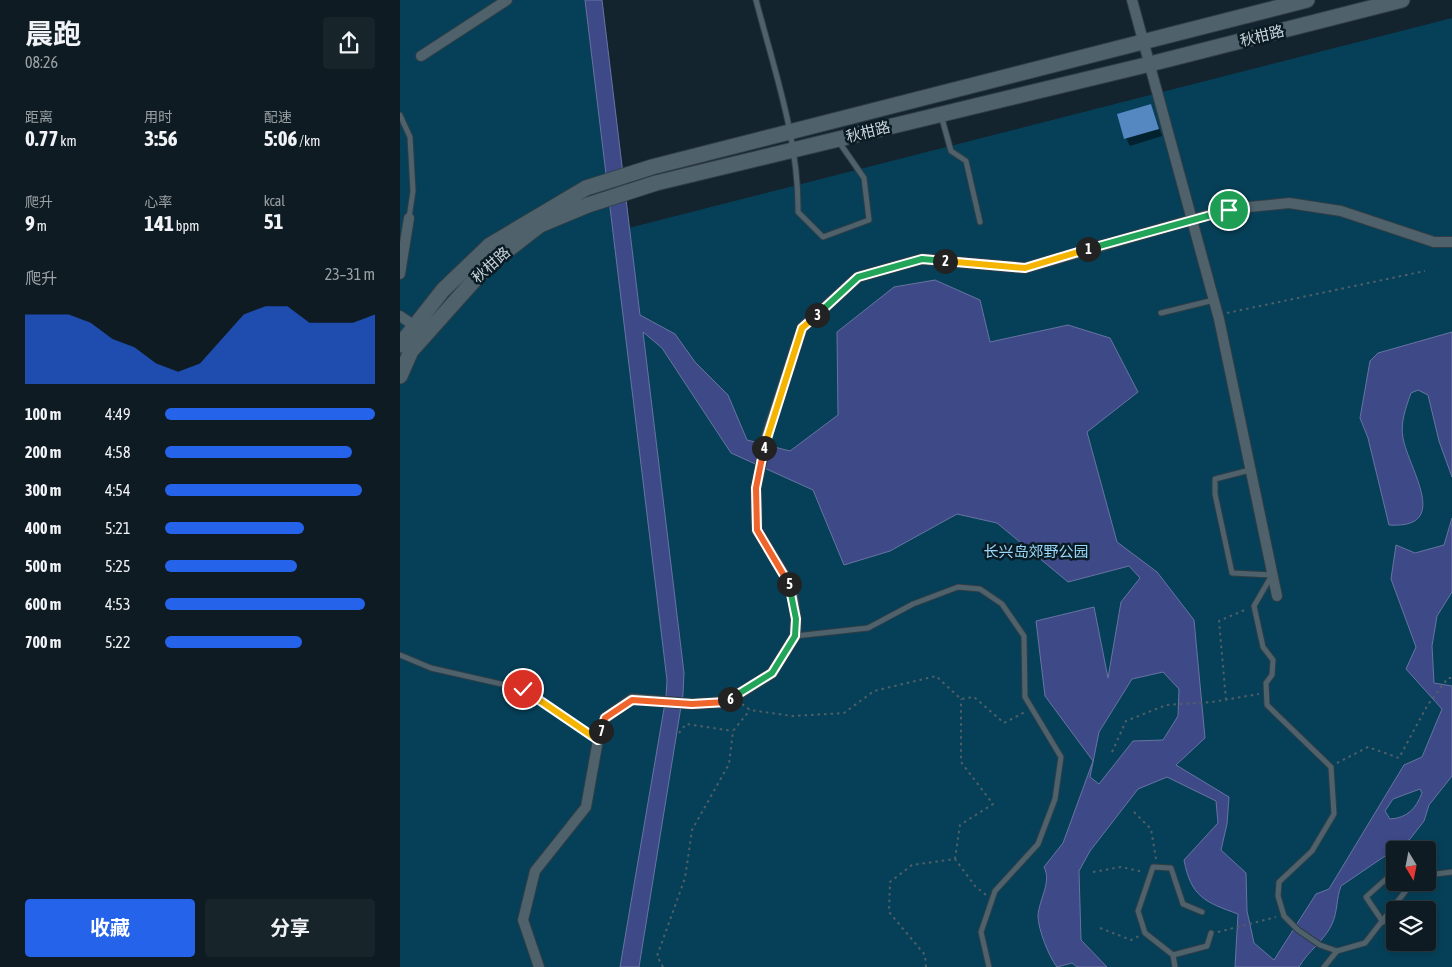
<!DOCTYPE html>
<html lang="zh">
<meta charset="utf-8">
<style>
:root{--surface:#0e1b22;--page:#17242a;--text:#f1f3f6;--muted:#9ba1a5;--line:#2e3940;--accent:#2563eb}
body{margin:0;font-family:"Asap Condensed","Noto Sans SC",sans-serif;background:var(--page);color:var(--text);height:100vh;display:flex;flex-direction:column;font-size:19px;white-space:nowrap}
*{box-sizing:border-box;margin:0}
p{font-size:16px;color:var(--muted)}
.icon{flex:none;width:28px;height:28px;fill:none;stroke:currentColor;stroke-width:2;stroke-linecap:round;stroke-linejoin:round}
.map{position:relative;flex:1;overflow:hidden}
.details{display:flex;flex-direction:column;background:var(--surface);width:400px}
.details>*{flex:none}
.needle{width:32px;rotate:170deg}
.tools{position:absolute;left:986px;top:841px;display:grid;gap:10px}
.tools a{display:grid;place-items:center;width:50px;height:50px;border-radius:5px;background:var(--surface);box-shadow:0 2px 8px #0003,0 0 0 1px var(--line);font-size:25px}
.pin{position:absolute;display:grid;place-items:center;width:42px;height:42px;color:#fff;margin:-21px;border:2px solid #fff;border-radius:50%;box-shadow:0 1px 5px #0007}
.km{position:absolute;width:25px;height:25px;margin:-12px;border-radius:50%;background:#222;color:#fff;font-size:14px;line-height:25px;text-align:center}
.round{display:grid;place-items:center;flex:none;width:52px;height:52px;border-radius:5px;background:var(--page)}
.overview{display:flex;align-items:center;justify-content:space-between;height:85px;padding:0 25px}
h1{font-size:28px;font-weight:700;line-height:38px}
.stats{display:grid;grid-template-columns:repeat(3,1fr);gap:8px;height:85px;padding:5px 25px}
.stats div{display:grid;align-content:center}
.stats b{font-size:21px;font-weight:700}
.stats small{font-size:14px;font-weight:400}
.stats p{font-size:14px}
.chart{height:140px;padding:10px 25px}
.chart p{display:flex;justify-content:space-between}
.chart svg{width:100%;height:90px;margin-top:5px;fill:var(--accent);opacity:.7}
.action{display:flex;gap:10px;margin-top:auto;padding:10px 25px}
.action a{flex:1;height:58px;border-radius:5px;background:var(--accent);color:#fff;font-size:20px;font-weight:700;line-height:58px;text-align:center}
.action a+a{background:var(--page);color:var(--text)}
ul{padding:0 25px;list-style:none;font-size:16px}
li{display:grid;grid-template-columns:80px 60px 1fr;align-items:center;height:38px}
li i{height:12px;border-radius:6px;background:var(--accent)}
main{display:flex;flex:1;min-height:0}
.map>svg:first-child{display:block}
</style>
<main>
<section class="details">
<div class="overview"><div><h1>晨跑</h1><p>08:26</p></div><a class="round"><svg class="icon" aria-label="share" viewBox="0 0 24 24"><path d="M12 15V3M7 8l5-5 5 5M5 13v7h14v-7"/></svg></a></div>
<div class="stats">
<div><p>距离</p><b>0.77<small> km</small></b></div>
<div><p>用时</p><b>3:56</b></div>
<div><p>配速</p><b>5:06<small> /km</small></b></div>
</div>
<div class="stats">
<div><p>爬升</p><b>9<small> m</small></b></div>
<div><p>心率</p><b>141<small> bpm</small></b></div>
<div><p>kcal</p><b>51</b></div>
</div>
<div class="chart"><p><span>爬升</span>23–31 m</p>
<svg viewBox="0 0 160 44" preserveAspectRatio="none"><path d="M0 44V10L10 10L20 10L30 14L40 22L50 26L60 34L70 38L80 34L90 22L100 10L110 6L120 6L130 14L140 14L150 14L160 10V44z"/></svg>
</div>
<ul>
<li><b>100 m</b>4:49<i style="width:100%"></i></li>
<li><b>200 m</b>4:58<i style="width:89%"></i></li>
<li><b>300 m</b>4:54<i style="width:94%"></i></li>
<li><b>400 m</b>5:21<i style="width:66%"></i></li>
<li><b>500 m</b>5:25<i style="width:63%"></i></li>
<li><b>600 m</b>4:53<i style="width:95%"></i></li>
<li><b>700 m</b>5:22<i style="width:65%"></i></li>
</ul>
<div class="action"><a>收藏</a><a>分享</a></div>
</section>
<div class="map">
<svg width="1052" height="967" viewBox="0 0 1052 967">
<rect width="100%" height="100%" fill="#13242e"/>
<path fill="#064058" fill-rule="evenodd" d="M0 0H185L213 232 1052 18V967H0ZM995 850H1028V882H995ZM995 910H1028V942H995Z"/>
<g fill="#3e4a88" stroke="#6873a1" fill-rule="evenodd">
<path d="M185 0H202L240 315 275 334 295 362 328 395 347 440 390 451 438 415 437 332 494 287 535 280 580 300 590 342 668 325 710 338 738 392 687 432 717 542 757 572 794 620 805 738 776 765 829 797 827 824 821 850 846 873 847 911 854 943 874 960 916 894 929 889 1004 765 1022 757 1042 709 1006 669 1016 647 991 579 996 545 1015 553 1044 545 1052 518V592L1037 616 1032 646 1034 683 1052 686V776L1029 805 1024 821 1010 839 941 886C936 899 938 911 932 924 925 940 908 951 899 967H835L838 914C805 902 791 897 784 860L818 823 816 801 767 777 738 789 690 851 679 871 681 940 707 967H677L672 963 657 967C649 957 638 929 638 916 639 899 652 882 644 867L663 843 693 761 645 696 636 621 694 607 708 678 721 602 740 578 729 566 668 582 597 523 557 514 490 551 444 565 413 490 331 453 262 348 243 332 284 673 283 694 239 967H220L266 697 267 680ZM763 672 779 689 778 716 763 740 733 741 699 784 690 777 699 732 732 679ZM1020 789 1022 793C1016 808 1008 818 990 819L985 811 993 799Z"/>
<path d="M1052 332V477L1039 441 1028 395 1018 390 1011 393C1006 407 1000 423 1003 438 1009 470 1052 529 989 525L968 438 960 418 970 361 978 353Z"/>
</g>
<path fill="#0007" d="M751 105 762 136 730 146 726 138Z"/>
<path fill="#5587c0" d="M751 104 759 129 724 139 717 114Z"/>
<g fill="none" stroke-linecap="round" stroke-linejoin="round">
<g stroke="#313d45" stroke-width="7">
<g id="lane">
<path d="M356 0C374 69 399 140 398 212L423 237 469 220 464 178 439 142"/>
<path d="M0 115 10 137 13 191 9 218"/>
<path d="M541 115 551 151 566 161 580 222"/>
<path d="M761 313 814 300"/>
<path d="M850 470 815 479V494L832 573 872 575 854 606 863 647 873 660 872 675 866 683 867 705 931 767 934 814 912 851 879 882 878 896 884 916 898 930 920 945 937 951 965 943 1008 888 1015 882"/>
<path d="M395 636 468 628 513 604 558 587 580 589 602 604 624 636 625 697 661 757 655 799 638 844 595 891 581 932 589 967"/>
<path d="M0 655 31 668 123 689 198 740"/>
<path d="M1028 875 1052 872"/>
<path d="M802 912 783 904 771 868 753 867 738 911 745 933 773 955 807 946 811 933"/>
<path d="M983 922 966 897 995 871"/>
<path d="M773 955 775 967"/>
<path d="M924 967 937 951"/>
</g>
</g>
<g stroke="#313d45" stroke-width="12">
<g id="street">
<path d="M732 0 819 319 877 596"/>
<path d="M21 56 107 0"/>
<path d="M0 274 9 218"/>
<path d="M0 316 15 326"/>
<path d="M139 967 123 920 135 871 186 807 198 740 205 718 232 699 292 704 326 702 372 673 395 636 396 619 391 586 357 530 356 488 367 435 402 328 458 277 522 259 625 268 829 209 889 203 941 211 1034 242H1052"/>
</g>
</g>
<g stroke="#313d45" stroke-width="17">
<g id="secondary">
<path d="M0 345 43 290 90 245 186 188 252 167 907 0"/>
<path d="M0 376 11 351 87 266 140 225 188 205 256 183 750 64 1002 0"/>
</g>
</g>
<g stroke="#505e67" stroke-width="2" stroke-dasharray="2.5 4" stroke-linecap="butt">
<path d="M827 313 1025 271"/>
<path d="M826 700 819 621 847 609"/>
<path d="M342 704 350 710 392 716 444 713 474 691 536 676 561 699 574 697 604 723 625 712"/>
<path d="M279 733 286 724 333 731"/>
<path d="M712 752 726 721 766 705 812 702 859 694"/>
<path d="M937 763 968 747 999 758 1027 706 1048 678H1052"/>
<path d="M734 812 751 829 756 859"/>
<path d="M555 859 560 825 593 804 561 762V699"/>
<path d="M693 872 721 867 744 872"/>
<path d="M700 928 731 940 739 936"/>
<path d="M818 932 876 917"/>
<path d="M263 967 257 956 285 878 292 830 329 764 333 731 350 710"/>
<path d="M526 967 525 955 489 912 490 882 512 865 555 859 575 886 586 895"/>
</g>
<use href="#lane" stroke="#4f626c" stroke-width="5"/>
<use href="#street" stroke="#4f626c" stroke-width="10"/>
<use href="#secondary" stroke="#4f626c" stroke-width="15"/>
</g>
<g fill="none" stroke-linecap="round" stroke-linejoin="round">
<g stroke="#fff" stroke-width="10">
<path id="split-1" d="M688 249 829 210"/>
</g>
<g stroke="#fff" stroke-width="10">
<path id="split-2" d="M545 261 625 268 688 249"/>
</g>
<g stroke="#fff" stroke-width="10">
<path id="split-3" d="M417 315 458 277 522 259 545 261"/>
</g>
<g stroke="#fff" stroke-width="10">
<path id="split-4" d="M364 448 402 328 417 315"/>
</g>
<g stroke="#fff" stroke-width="10">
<path id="split-5" d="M364 448 356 488 357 530 389 584"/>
</g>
<g stroke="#fff" stroke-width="10">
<path id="split-6" d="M330 699 372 673 395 636 396 619 389 584"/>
</g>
<g stroke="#fff" stroke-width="10">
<path id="split-7" d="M201 731 205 718 232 700 292 704 326 702 330 699"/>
</g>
<g stroke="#fff" stroke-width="10">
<path id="split-8" d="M123 689 198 740 201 731"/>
</g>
<use href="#split-1" stroke="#22a559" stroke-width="6"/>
<use href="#split-2" stroke="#f5b400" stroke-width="6"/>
<use href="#split-3" stroke="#22a559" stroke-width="6"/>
<use href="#split-4" stroke="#f5b400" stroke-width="6"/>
<use href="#split-5" stroke="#f0652b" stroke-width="6"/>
<use href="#split-6" stroke="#22a559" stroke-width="6"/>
<use href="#split-7" stroke="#f0652b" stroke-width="6"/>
<use href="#split-8" stroke="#f5b400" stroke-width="6"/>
</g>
<g text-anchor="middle" stroke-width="5" stroke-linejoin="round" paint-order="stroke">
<g font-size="15" fill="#cad4db" stroke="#0a1b24">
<text transform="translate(862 36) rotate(-14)" y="5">秋柑路</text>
<text transform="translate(468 132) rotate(-14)" y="5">秋柑路</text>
<text transform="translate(91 265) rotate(-42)" y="5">秋柑路</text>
</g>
<g font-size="15" fill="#99d8fa" stroke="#0a1b24">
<text x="636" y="557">长兴岛郊野公园</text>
</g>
</g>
</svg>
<div class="tools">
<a><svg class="needle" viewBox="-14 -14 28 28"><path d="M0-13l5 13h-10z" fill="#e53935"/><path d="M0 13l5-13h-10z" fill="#9ba1a5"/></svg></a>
<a><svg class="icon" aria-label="layers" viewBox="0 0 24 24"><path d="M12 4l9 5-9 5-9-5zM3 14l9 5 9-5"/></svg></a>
</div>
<div class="pin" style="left:829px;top:210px;background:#1e9e55"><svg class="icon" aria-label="arrive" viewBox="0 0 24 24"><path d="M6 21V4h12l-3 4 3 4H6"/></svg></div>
<div class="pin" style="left:123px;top:689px;background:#d93025"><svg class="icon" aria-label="check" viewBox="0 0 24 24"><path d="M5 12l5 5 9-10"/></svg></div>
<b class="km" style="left:688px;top:249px">1</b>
<b class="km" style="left:545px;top:261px">2</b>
<b class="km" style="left:417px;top:315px">3</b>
<b class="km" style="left:364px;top:448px">4</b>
<b class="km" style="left:389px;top:584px">5</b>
<b class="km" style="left:330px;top:699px">6</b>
<b class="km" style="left:201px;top:731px">7</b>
</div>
</main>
